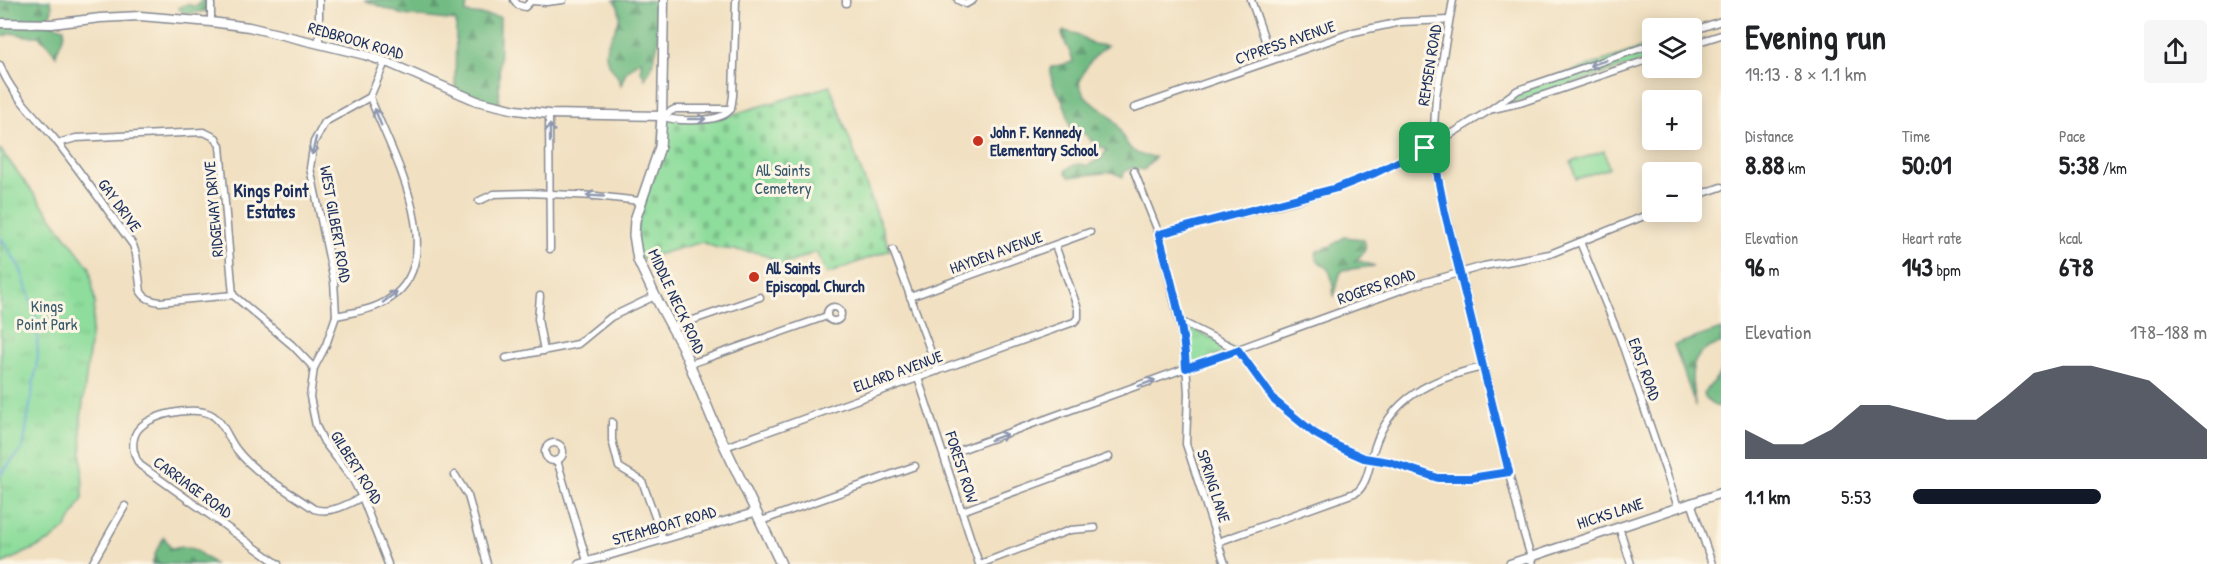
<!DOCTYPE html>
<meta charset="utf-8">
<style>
:root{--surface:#fff;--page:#f6f6f6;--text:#202124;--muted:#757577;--accent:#111827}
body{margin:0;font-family:"Patrick Hand",sans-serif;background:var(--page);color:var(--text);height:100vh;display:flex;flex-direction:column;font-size:22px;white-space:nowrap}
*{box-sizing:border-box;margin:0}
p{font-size:20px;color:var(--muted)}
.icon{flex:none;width:33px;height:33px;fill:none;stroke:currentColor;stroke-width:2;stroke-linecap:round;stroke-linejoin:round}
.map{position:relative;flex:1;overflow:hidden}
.side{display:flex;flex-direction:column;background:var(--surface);width:510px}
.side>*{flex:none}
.buttons{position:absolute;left:1642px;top:18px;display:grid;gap:12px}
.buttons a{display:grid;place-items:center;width:60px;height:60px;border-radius:6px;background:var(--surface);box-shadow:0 3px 15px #0003;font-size:30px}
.pin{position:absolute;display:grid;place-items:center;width:51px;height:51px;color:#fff;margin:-26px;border-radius:12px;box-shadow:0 3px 9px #0006}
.round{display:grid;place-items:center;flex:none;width:63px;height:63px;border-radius:6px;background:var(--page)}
.overview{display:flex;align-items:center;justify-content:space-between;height:102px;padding:0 24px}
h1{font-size:33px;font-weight:700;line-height:45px}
.metrics{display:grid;grid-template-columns:repeat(3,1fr);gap:9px;height:102px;padding:6px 24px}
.metrics div{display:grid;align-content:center}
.metrics b{font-size:26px;font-weight:700}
.metrics small{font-size:16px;font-weight:400}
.metrics p{font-size:16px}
.chart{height:168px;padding:12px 24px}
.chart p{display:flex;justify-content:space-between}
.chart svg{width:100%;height:108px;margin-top:6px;fill:var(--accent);opacity:.7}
ul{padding:0 24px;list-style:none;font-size:20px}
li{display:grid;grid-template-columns:96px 72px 1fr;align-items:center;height:45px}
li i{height:15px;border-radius:8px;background:var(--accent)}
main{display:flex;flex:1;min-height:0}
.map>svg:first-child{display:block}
</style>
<main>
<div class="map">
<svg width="1721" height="564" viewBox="0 0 1721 564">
<defs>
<pattern id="forest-firs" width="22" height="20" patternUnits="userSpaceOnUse" patternTransform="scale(1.5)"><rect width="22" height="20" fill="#72bc84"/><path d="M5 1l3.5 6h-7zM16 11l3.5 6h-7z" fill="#5d996f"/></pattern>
<pattern id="cemetery-stones" width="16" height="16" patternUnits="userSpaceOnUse" patternTransform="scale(1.5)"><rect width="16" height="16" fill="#8edd9c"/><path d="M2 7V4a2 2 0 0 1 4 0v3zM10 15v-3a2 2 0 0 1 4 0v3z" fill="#7abe89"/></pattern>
<pattern id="park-tufts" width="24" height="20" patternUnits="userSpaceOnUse" patternTransform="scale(1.5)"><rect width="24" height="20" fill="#8edd9c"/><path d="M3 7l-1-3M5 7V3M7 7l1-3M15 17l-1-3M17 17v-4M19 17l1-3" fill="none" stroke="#7abe89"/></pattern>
</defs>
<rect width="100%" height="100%" fill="#fcf5e5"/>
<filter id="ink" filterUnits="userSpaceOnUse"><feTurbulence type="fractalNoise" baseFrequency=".0167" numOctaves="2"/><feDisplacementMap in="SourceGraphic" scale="12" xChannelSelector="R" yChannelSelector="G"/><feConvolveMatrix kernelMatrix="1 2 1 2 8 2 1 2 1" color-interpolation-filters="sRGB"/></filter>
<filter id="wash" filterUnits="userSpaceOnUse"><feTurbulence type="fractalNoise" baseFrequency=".008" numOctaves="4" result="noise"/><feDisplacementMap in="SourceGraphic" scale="24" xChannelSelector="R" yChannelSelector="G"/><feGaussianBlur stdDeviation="1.35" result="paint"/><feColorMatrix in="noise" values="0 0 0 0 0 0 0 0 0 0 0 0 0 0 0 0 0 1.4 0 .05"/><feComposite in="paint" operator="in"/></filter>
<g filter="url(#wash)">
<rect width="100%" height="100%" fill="#f1e0c1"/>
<g fill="#8edd9c" stroke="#54867d" stroke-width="1.5">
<path d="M1653 44V58L1490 110 1518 90Z"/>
<path d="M1604 151 1609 168 1576 179 1571 162Z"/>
</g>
<g fill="url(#forest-firs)" stroke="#467671" stroke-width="1.5">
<path d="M0 0H50C55 11 50 17 40 20L64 28C66 38 57 46 56 56L48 44 38 36H26L12 33 5 36H0Z"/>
<path d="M202 0H209L207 11 185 14 178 8 187 4 193 6 199 5Z"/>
<path d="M364 0H467L466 13 500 17 499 106 455 92 456 21 403 15Z"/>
<path d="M614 0 656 1C664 24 657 59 645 79L641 70V60L626 72 621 85C619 73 607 68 606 55 604 35 631 23 614 0Z"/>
<path d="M1064 31 1077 34 1093 44 1107 46C1094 55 1084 68 1079 84 1090 111 1101 103 1115 121 1121 130 1124 143 1132 150 1139 155 1147 157 1155 157L1144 170 1132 168 1124 172 1123 177 1112 172 1070 177 1066 173 1067 169C1074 164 1081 163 1088 166L1102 157 1107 150 1095 144 1080 130 1071 131C1069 123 1068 114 1065 107 1059 87 1050 91 1051 67L1073 62C1071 50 1064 45 1062 33Z"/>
<path d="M1344 237 1363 239C1370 250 1361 255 1354 262L1360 261 1375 266 1343 270 1340 274 1334 297C1333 289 1333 278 1329 271 1324 262 1313 264 1317 251L1331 246Z"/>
<path d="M1721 329V344C1686 351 1690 380 1696 407L1674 345Z"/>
<path d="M1721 372V407C1712 406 1706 402 1704 393Z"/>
<path d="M164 537 171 548 185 547 194 549 214 564H152L157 549Z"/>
</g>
<path fill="url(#cemetery-stones)" stroke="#54867d" stroke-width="1.5" d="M830 86 890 250 827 274 816 252 781 266 775 260 760 253 717 248 702 242 638 260 635 234 659 153 661 116 716 119Z"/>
<g fill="url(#park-tufts)" stroke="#54867d" stroke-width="1.5">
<path d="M0 149 90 268 95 303 81 419 83 498 66 528 50 541 1 564Z"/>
<path d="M1182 324 1234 349 1188 366Z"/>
</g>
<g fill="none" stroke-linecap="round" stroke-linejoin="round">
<path stroke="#68a6da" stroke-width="2" d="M0 236 21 270 36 318 38 356 23 448 0 475"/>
</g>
</g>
<g filter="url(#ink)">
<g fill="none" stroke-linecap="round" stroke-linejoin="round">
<g stroke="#868890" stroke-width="9">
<g id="minor">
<path d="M211 0V22"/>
<path d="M319 0V44"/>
<path d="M514 0 518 5 525 7 532 0"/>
<path d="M958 0 966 4 973 0"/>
<path d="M1251 0 1272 60"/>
<path d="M1453 0 1436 96 1434 128 1438 179 1523 531 1533 564"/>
<path d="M532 1 546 2 563 0"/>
<path d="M846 3V0"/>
<path d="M1692 31 1721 21"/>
<path d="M1692 44 1721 35"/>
<path d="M385 62 370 97 325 122 314 142 310 168 334 281 336 316 326 345 314 368 310 397 316 426 324 442 352 478 362 497 388 564"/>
<path d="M0 65C10 94 39 119 58 143 84 177 108 211 133 245L136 254 141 292C145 299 152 301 160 302L233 295 292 345 314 368"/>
<path d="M1134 108 1354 32 1401 22 1449 20"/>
<path d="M1493 109 1523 102 1653 58"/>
<path d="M549 114 550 249"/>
<path d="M662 116C675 122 720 123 730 110 732 107 732 101 733 96L736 0"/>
<path d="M662 116 675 109H731"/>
<path d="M58 143 76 138 204 132 216 138 220 146 233 295"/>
<path d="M1134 171 1159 234 1185 348 1188 393 1186 444 1225 564"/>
<path d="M1692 197 1721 187"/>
<path d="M479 201 494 194 529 193 596 196 640 201"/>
<path d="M1159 234 1293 201 1337 188 1375 173 1435 144 1490 110 1518 90 1653 44"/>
<path d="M1580 242 1620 338 1678 507"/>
<path d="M893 250 938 371"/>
<path d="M540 296 538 319 544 351"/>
<path d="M910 297 1090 232"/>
<circle cx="834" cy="314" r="7"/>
<path d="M336 316C354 312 373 310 388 300 454 258 389 148 370 97"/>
<path d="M1180 321 1238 350 1275 401 1314 433 1337 446 1364 457 1389 462 1438 478H1471L1509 472"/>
<path d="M673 327 760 297"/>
<path d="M506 358 578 344 611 317 655 296"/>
<path d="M690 364 827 316"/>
<path d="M918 378 979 564"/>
<path d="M612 422V440L619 467 642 481 663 539"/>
<circle cx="554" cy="452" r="9"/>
<path d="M725 447 1074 322 1078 318V309L1055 245"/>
<path d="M944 456 1412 286 1484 266 1550 254 1654 212"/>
<path d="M557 460 587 561"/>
<path d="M455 475 468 496 487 564"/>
<path d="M1691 502 1712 564"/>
<path d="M962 511 1109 457"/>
<path d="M761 521 915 466"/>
<path d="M1619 527 1631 564"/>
<path d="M1218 542 1357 492C1368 483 1370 462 1374 449 1390 397 1433 378 1483 367"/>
<path d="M92 564 125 506"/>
<path d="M278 564 140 465C134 457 131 445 135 435 142 415 192 405 210 414 223 420 228 439 237 450 256 475 289 491 314 509 332 514 346 505 362 497"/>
<path d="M980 564 1070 530 1095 528"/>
</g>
</g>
<g stroke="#868890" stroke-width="10">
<path id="tertiary" d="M579 564 756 512"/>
</g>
<g stroke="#868890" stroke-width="11">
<g id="secondary">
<path d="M0 23 52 24 100 18 140 16 211 22 249 27 365 55 391 64 477 101 516 110 549 114 662 116 664 0"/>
<path d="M1510 564 1721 493"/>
</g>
</g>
<g stroke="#868890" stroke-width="12">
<path id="primary" d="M662 116 660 147 635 220 634 235 638 260 655 296 682 346 716 428 781 564"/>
</g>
<use href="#minor" stroke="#fff" stroke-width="6"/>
<use href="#tertiary" stroke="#fff" stroke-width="7"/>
<use href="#secondary" stroke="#fff" stroke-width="8"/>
<use href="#primary" stroke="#fff" stroke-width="9"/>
</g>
<defs><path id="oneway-shaft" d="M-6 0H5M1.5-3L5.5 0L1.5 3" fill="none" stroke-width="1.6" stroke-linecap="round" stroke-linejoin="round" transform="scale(1.5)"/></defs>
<g stroke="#8d97ae">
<use href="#oneway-shaft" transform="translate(1598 63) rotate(161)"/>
<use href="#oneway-shaft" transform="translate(378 117) rotate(-111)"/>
<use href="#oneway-shaft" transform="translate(697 119) rotate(-1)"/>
<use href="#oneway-shaft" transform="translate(550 133) rotate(-90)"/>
<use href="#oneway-shaft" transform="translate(314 146) rotate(103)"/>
<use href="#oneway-shaft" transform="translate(595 196) rotate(-177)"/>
<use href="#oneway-shaft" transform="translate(390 297) rotate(-38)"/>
<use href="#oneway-shaft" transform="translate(1147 383) rotate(-20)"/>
<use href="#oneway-shaft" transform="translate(999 437) rotate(-20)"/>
</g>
</g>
<g fill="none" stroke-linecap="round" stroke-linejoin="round" filter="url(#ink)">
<g stroke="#fff" stroke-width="12">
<path id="route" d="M1435 144 1438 178 1445 213 1509 472 1471 478H1438L1389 462 1364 458 1337 446 1314 433 1275 401 1238 350 1186 368C1184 323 1170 278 1159 234L1337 188 1375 173Z"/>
</g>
<use href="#route" stroke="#1a73e8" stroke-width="8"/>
</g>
<g fill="#c8321e" stroke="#fcf5e5" stroke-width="2">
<circle cx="978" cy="141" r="6"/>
<circle cx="754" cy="277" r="6"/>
</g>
<g text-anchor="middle" stroke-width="6" stroke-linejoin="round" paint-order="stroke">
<g font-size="16" fill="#1b2f5e" stroke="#fcf5e5">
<text transform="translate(356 40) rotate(16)" y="6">REDBROOK ROAD</text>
<text transform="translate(1285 42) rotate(-19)" y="6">CYPRESS AVENUE</text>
<text transform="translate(1429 65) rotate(-81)" y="6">REMSEN ROAD</text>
<text transform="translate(120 205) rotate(54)" y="6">GAY DRIVE</text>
<text transform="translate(213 209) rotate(-95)" y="6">RIDGEWAY DRIVE</text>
<text transform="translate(336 224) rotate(80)" y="6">WEST GILBERT ROAD</text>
<text transform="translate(996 252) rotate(-20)" y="6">HAYDEN AVENUE</text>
<text transform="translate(1376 286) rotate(-19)" y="6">ROGERS ROAD</text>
<text transform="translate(677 301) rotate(65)" y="6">MIDDLE NECK ROAD</text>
<text transform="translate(1645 369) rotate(70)" y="6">EAST ROAD</text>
<text transform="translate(898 371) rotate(-20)" y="6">ELLARD AVENUE</text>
<text transform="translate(357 467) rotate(58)" y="6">GILBERT ROAD</text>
<text transform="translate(962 467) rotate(72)" y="6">FOREST ROW</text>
<text transform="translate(1214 486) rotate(72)" y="6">SPRING LANE</text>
<text transform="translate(193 487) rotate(36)" y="6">CARRIAGE ROAD</text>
<text transform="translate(1610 513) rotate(-18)" y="6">HICKS LANE</text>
<text transform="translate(664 525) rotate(-16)" y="6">STEAMBOAT ROAD</text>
</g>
<g font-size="16" font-weight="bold" fill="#1b2f5e" stroke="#fcf5e5" text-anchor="start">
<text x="990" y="138">John F. Kennedy<tspan x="990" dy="18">Elementary School</tspan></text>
<text x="766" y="274">All Saints<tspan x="766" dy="18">Episcopal Church</tspan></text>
</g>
<g font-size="16" fill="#385a6e" stroke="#fcf5e5">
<text x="783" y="176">All Saints<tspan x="783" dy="18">Cemetery</tspan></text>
<text x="47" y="312">Kings<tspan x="47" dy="18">Point Park</tspan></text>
</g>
<g font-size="18" font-weight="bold" fill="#1b2f5e" stroke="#fcf5e5">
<text x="271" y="197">Kings Point<tspan x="271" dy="21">Estates</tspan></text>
</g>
</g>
</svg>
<div class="buttons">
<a><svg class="icon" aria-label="layers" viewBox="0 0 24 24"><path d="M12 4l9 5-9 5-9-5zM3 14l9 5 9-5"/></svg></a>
<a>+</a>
<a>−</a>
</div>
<div class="pin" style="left:1425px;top:148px;background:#1e9e55"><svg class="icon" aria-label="arrive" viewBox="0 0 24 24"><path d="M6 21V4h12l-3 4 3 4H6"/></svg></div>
</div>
<section class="side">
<div class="overview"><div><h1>Evening run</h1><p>19:13 · 8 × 1.1 km</p></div><a class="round"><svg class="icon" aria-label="share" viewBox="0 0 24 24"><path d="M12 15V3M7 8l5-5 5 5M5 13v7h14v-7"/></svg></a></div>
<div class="metrics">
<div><p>Distance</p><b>8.88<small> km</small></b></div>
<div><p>Time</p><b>50:01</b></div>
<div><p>Pace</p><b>5:38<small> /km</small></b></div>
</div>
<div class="metrics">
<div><p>Elevation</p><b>96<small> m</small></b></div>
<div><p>Heart rate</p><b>143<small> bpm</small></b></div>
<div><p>kcal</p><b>678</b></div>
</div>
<div class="chart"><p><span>Elevation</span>178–188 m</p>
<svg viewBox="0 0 160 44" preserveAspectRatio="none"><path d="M0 44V32L10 38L20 38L30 32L40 22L50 22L60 25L70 28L80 28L90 19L100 9L110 6L120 6L130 9L140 12L150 22L160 32V44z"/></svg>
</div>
<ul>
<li><b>1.1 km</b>5:53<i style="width:64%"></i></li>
</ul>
</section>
</main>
